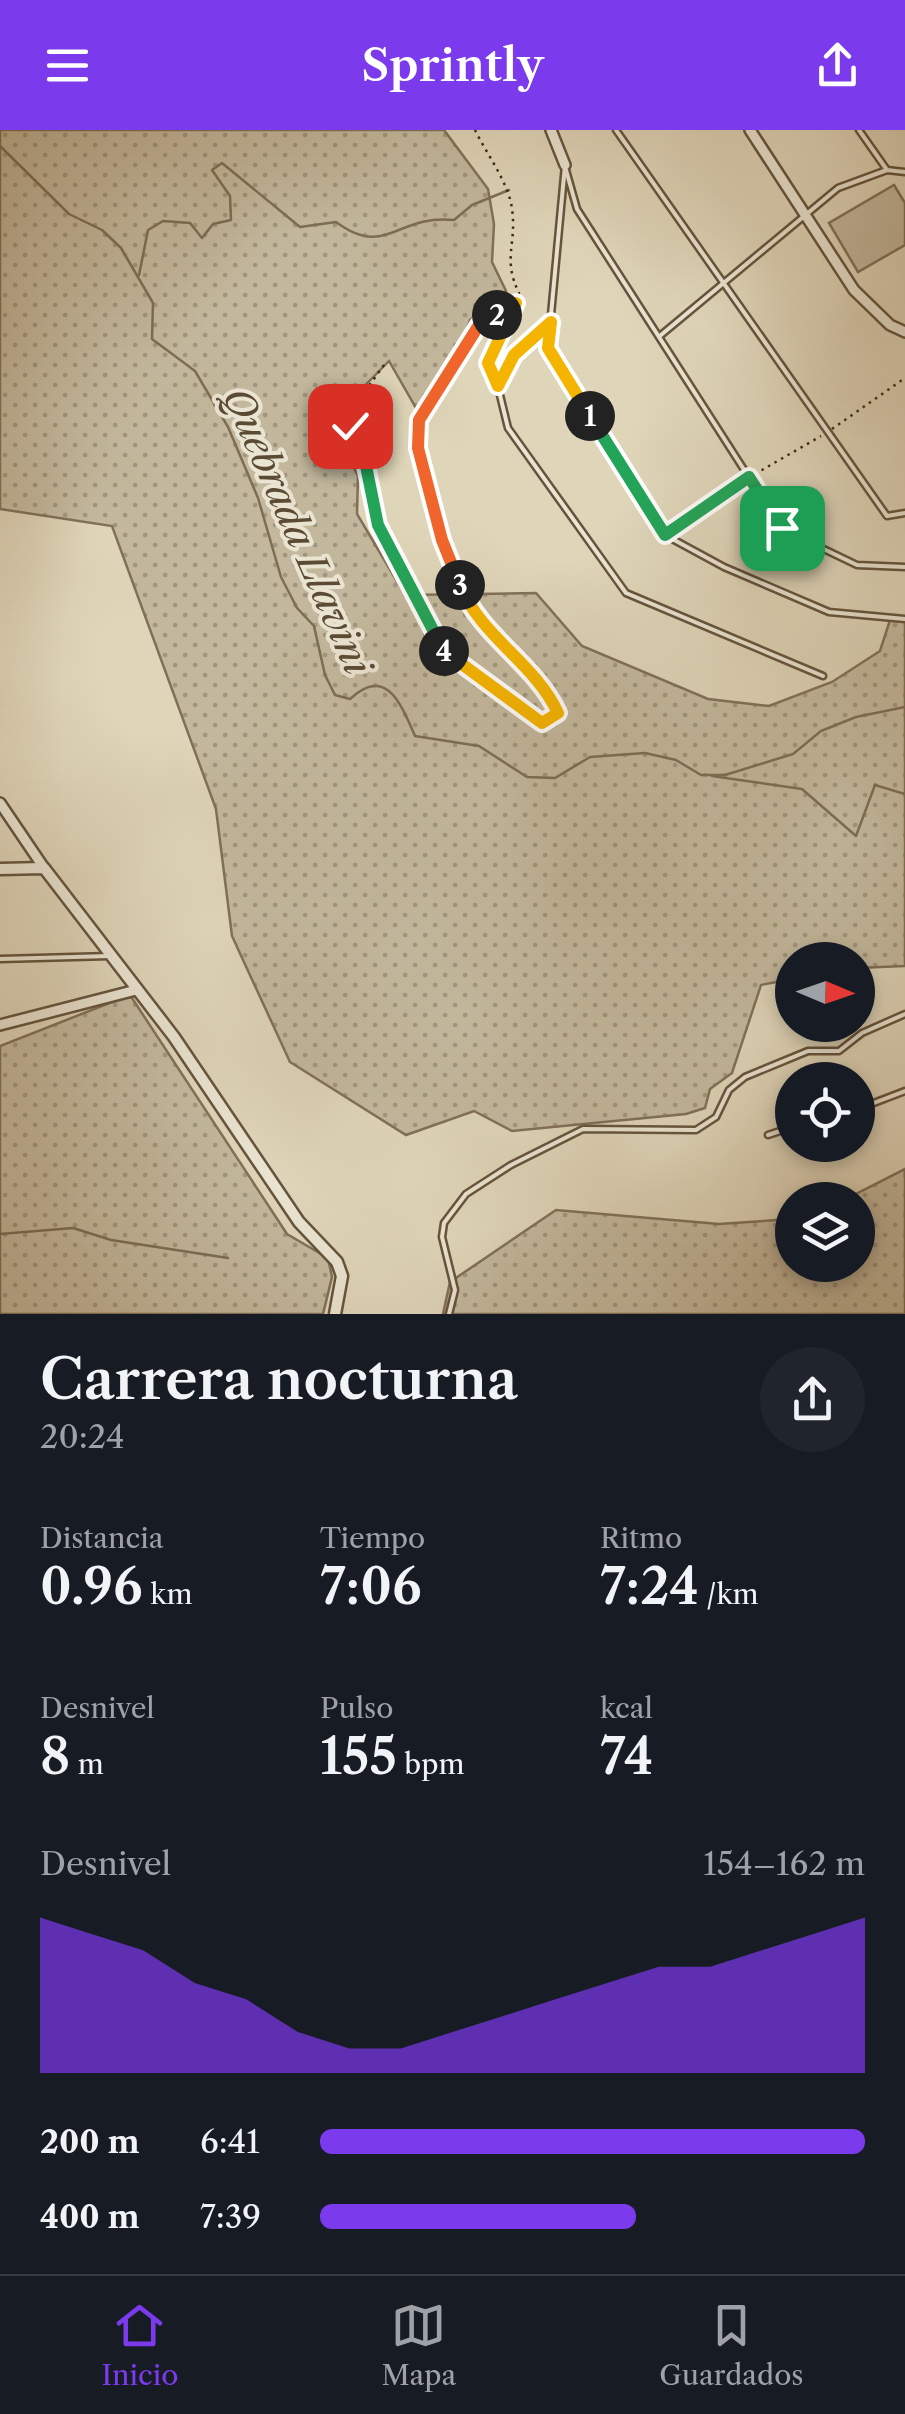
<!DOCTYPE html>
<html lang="es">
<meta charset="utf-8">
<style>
:root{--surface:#171b24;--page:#20242c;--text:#f1f3f6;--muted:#9ea1a6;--line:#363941;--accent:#7c3aed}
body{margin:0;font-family:"Libre Caslon Text",serif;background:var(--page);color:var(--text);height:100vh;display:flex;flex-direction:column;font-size:38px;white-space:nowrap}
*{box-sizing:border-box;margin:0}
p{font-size:32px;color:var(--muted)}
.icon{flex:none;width:55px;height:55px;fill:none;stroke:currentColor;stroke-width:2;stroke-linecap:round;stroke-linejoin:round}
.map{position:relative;height:1184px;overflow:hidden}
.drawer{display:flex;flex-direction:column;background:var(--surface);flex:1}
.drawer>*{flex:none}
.needle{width:65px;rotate:92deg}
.buttons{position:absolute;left:775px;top:812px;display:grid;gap:20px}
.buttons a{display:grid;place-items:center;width:100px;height:100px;border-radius:50%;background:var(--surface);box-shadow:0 5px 15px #0003;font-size:50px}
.pin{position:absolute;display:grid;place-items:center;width:85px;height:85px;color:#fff;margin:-42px;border-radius:20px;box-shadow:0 5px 15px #0006}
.km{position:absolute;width:50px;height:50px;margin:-25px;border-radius:50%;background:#222;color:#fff;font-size:28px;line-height:50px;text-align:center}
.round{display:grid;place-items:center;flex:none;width:105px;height:105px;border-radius:52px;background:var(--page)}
.summary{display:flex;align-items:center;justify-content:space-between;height:170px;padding:0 40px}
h1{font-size:55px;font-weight:600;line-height:75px}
.figures{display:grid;grid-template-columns:repeat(3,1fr);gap:15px;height:170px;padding:10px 40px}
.figures div{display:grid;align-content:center}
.figures b{font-size:50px;font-weight:600}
.figures small{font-size:28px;font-weight:400}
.figures p{font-size:28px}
.chart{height:280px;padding:20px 40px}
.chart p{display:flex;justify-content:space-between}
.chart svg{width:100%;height:180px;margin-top:10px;fill:var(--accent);opacity:.7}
ul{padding:0 40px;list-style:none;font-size:32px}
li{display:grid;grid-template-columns:160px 120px 1fr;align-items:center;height:75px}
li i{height:25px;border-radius:12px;background:var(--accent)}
header{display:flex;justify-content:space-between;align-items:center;height:130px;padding:0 40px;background:var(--accent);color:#fff;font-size:45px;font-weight:600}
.dock{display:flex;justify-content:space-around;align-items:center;height:140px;border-top:2px solid var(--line);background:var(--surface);font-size:28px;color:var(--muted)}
.dock a{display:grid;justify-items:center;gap:5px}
.dock .selected{color:var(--accent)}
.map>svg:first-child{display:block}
</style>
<header><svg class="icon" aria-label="menu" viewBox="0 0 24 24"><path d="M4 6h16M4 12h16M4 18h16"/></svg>Sprintly<svg class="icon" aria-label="share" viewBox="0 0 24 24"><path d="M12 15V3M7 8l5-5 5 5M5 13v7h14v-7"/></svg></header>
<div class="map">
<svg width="905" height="1184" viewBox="0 0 905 1184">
<defs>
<pattern id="green-dots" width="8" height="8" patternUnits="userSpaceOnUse" patternTransform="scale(2.5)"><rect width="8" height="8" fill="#c3b89d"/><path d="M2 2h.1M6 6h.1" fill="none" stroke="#a0967f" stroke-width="1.8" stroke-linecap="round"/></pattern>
</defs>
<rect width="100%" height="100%" fill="#dfd5b9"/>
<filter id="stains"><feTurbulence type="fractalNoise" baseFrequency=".002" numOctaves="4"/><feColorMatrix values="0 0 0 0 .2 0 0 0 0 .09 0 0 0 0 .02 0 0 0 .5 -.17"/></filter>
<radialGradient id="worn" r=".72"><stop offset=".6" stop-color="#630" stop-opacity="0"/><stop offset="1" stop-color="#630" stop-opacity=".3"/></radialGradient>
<g fill="url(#green-dots)" stroke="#807058" stroke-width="2.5">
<path d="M0 0H444L488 59 494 94 492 132 506 161 470 190 447 259 420 285 389 231 340 281 338 304 358 346 357 384 405 465 536 463 582 516 708 569 769 576 832 552 880 521 890 490 905 491V836L858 838V830H792V849L761 855 732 943 710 959 705 978 686 984 512 1001 474 981 406 1005 290 932 232 806 216 679 112 396 0 379Z"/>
<path d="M130 865 287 1104 328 1128 332 1147 323 1184H0V916Z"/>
<path d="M905 1039V1184H443L450 1152 556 1080 719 1094 792 1089V1135H858V1070H844Z"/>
</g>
<path fill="#c3b89d" stroke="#807058" stroke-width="2.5" d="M894 55 905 73V115L858 142 829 93Z"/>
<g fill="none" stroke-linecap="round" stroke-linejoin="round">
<g stroke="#7d6d55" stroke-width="2.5">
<path d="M0 16 69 84 102 100 121 118 153 173 152 209 195 241 228 297 258 368 281 447 297 478 314 496 325 545 335 565 350 569C387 534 402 577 415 606L479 616 527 647 555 648 590 627 645 623 676 630 701 645H725L793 624 821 601 856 587 905 577"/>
<path d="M139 145 148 100 163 91 190 93 202 108 213 94 231 90 230 66 212 40 222 33 300 97 336 92C386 129 396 84 454 90L472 75 509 60"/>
<path d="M712 646 802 659 856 706 875 655 905 664"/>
<path d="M0 1104 73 1098 111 1110 228 1128"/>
</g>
<g stroke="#65543c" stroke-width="9">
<g id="service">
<path d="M616 0 887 386 905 383"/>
<path d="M859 0 887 40"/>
<path d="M565 35 548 217 665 405 724 437 829 482 905 489"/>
<path d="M566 40 577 79 782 399 857 435 905 437"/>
<path d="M551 192 514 225 498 257 508 298 626 463 823 546"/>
<path d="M661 205 838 58 887 40 905 42"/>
<path d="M0 829 110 826"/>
<path d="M858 979 905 961"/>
<path d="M768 1005 792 997"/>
<path d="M449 1184 455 1160 442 1107 444 1093 466 1064 511 1035 583 999 696 1000 716 987 729 960 745 947 808 921H839L862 903 905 884"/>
</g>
</g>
<g stroke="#65543c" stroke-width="14">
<g id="minor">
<path d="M551 0 565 35"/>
<path d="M750 0 854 160 890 195 905 202"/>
<path d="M0 673 44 738"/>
<path d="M0 895 136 860"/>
</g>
</g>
<g stroke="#65543c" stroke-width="15">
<path id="tertiary" d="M0 739 44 738 174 907 299 1092 337 1132 342 1146 335 1184"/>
</g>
<g stroke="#3c2913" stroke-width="2.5" stroke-dasharray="2.5 5" stroke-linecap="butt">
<path d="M475 0C486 23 509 53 512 79 517 115 502 128 519 163L489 233 494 246"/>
<path d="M384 235 363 264 350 296 366 336 378 395 443 520 541 593 558 583 550 565 471 482 442 410 418 318 419 290 479 195 516 173"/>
<path d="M832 299 905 248"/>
<path d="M755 344 821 306"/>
<path d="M672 400 744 351"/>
</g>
<use href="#service" stroke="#eae4d2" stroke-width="4"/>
<use href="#minor" stroke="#eae4d2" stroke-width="9"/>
<use href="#tertiary" stroke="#eae4d2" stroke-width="10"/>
</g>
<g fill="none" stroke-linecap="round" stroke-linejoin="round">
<g stroke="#fff" stroke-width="20">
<path id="split-1" d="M590 286 665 405 749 347 782 398"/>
</g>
<g stroke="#fff" stroke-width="20">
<path id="split-2" d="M497 185 516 173 488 233 498 256 514 225 551 192 548 218 590 286"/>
</g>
<g stroke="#fff" stroke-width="20">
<path id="split-3" d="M460 455 442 410 418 318 419 290 479 195 497 185"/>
</g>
<g stroke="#fff" stroke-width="20">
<path id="split-4" d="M444 521 542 593 558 583C535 533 481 507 460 455"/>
</g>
<g stroke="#fff" stroke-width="20">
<path id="split-5" d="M350 296 366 336 378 395 444 521"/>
</g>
<use href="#split-1" stroke="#22a559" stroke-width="12"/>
<use href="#split-2" stroke="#f5b400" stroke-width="12"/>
<use href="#split-3" stroke="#f0652b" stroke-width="12"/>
<use href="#split-4" stroke="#f5b400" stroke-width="12"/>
<use href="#split-5" stroke="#22a559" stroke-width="12"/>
</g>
<g text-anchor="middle" stroke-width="8" stroke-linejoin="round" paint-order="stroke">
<g font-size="38" font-style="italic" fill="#5c4b34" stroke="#eae4d2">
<text transform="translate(297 401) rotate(66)" y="13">Quebrada Llavini</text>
</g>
</g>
<rect width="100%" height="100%" filter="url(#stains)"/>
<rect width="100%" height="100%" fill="url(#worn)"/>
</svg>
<div class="buttons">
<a><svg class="needle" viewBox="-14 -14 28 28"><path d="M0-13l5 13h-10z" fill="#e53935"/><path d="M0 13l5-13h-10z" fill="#9ea1a6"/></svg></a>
<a><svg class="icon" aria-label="locate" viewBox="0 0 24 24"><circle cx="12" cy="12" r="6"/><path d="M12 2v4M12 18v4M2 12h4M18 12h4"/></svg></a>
<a><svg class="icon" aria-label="layers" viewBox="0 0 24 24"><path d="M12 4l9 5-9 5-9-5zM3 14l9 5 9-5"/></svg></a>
</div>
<div class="pin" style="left:782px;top:398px;background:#1e9e55"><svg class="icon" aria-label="arrive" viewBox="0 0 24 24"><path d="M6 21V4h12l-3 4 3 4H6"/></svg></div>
<div class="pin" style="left:350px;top:296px;background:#d93025"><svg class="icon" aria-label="check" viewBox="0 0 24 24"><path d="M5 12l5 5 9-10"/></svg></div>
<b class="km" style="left:590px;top:286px">1</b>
<b class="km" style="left:497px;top:185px">2</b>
<b class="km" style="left:460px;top:455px">3</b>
<b class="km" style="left:444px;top:521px">4</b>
</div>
<section class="drawer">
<div class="summary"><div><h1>Carrera nocturna</h1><p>20:24</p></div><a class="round"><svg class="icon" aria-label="share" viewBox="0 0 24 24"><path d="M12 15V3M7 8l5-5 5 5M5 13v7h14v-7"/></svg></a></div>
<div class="figures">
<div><p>Distancia</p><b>0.96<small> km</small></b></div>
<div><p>Tiempo</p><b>7:06</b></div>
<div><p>Ritmo</p><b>7:24<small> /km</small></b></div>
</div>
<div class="figures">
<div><p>Desnivel</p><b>8<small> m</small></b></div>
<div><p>Pulso</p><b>155<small> bpm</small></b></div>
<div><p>kcal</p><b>74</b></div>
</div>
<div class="chart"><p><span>Desnivel</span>154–162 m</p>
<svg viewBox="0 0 160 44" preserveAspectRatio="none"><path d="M0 44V6L10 10L20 14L30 22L40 26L50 34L60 38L70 38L80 34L90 30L100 26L110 22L120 18L130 18L140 14L150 10L160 6V44z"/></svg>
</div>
<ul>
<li><b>200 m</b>6:41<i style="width:100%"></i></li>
<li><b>400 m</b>7:39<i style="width:58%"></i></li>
</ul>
</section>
<nav class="dock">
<a class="selected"><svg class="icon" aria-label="home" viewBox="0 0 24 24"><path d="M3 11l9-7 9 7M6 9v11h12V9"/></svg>Inicio</a>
<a><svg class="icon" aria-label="map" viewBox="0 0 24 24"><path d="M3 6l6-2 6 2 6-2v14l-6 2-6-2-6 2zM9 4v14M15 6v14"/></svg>Mapa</a>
<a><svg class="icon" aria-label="saved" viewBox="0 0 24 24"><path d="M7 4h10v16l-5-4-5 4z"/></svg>Guardados</a>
</nav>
